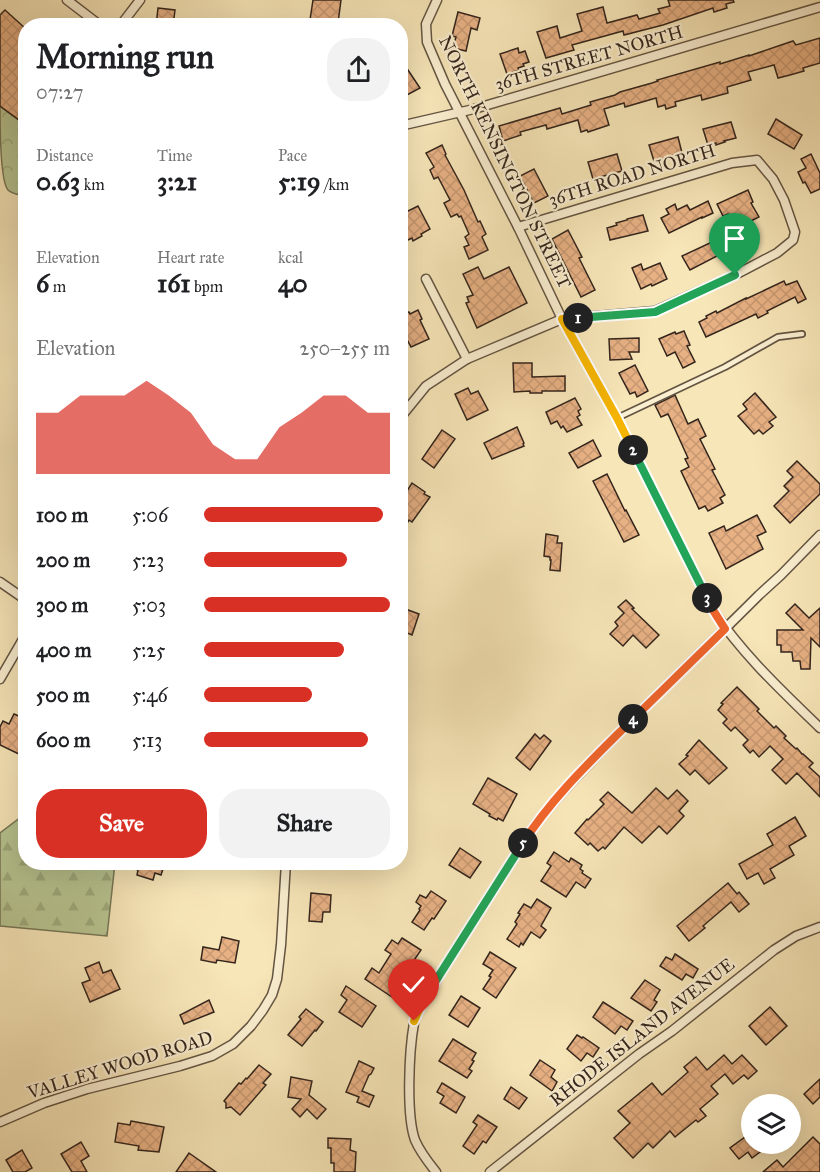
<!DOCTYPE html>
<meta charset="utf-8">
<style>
:root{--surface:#fff;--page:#f2f2f2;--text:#202124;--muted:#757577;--accent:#d93025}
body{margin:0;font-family:"IM FELL Great Primer",serif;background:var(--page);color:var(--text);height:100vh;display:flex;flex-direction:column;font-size:22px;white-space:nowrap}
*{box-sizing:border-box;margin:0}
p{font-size:20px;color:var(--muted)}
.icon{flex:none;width:33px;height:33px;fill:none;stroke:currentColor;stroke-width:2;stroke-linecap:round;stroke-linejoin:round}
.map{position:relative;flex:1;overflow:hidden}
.sheet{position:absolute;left:18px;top:18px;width:390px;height:852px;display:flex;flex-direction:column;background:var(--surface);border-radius:24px;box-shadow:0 6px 24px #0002}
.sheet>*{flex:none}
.buttons{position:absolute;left:741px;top:1094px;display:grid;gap:12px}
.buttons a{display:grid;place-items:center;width:60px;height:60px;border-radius:50%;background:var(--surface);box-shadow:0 6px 24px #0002;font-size:30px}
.pin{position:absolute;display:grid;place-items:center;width:51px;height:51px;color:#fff;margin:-62px -26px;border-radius:50% 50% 50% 0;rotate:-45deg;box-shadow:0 0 6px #0007}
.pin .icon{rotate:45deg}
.km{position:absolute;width:30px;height:30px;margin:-15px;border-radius:50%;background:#222;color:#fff;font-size:16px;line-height:30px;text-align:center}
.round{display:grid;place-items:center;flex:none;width:63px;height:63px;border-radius:24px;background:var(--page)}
.summary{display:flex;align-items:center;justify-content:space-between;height:102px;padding:0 18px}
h1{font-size:33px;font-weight:700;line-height:45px}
.metrics{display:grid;grid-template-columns:repeat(3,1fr);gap:9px;height:102px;padding:6px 18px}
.metrics div{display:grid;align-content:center}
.metrics b{font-size:26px;font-weight:700}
.metrics small{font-size:16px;font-weight:400}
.metrics p{font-size:16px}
.chart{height:168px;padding:12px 18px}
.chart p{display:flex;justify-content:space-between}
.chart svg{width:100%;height:108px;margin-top:6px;fill:var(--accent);opacity:.7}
.button{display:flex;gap:12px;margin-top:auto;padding:12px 18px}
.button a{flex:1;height:69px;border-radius:24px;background:var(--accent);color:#fff;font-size:24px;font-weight:700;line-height:69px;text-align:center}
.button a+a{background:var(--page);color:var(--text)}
ul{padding:0 18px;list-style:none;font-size:20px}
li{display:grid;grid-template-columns:96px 72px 1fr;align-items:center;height:45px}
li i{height:15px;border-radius:8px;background:var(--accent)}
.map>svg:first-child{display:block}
</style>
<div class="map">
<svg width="820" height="1172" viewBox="0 0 820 1172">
<defs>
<pattern id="forest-firs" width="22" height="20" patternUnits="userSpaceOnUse" patternTransform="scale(1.5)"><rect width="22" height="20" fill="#b8c692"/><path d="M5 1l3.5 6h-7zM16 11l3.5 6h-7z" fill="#9faa7d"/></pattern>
<pattern id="park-crowns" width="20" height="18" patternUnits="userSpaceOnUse" patternTransform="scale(1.5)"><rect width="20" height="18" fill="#b8c692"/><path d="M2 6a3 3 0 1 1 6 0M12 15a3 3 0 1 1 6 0" fill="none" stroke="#9faa7d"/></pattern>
<pattern id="building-cross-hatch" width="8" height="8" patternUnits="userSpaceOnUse" patternTransform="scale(1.5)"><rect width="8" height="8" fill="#e7b184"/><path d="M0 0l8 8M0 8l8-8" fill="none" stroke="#c79871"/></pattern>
</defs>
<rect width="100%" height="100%" fill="#f7e6b8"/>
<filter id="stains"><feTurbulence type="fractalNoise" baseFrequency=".00333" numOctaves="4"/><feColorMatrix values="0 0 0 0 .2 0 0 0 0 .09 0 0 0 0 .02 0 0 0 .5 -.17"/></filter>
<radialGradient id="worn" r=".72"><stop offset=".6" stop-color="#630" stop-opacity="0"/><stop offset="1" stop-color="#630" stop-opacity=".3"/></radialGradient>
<path fill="url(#forest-firs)" stroke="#767657" stroke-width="1.5" d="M25 814 26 862 115 863 107 936 0 926V833Z"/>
<path fill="url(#park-crowns)" stroke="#767657" stroke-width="1.5" d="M0 106 25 125V140L22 145 25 148V196C20 195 12 194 8 190 0 181 0 121 0 106Z"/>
<g fill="url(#building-cross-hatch)" stroke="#33251c" stroke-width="1.5">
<path d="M313 0H341L338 23 310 20Z"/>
<path d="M668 0H733L734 2 726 4 727 8 714 12 713 8 663 25 624 35 623 31 572 45 574 50 546 58 537 32 557 26 560 38 582 31 577 14 603 7 607 23 637 15 639 19 660 13 658 9 670 6Z"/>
<path d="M158 8 175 10 173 26H156Z"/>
<path d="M5 10 26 29V125L0 106V15Z"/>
<path d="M458 12 480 18 477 30 471 28 466 51 453 48 456 37 452 36Z"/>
<path d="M820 38V63L803 68 804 71 790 75 778 78 774 65 748 72 751 80 727 87 728 93 702 100 701 95 675 102 676 106 666 109 665 105 658 107 656 98 625 107 624 103 604 109 609 125 588 132 587 130 581 132 578 120 547 129 546 125 520 132 521 135 503 141 499 126 560 108 562 114 591 105 590 102 615 95 620 92 652 83 658 81 657 80 720 62V64L749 55V56L793 41 796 45Z"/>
<path d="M518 48 519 53 525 51 529 62 523 64 524 66 518 68 519 70 507 74 500 54Z"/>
<path d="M400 58 420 88 407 95 405 91 400 93Z"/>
<path d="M776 119 802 135 794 149 768 134Z"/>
<path d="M731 122 736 138 724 141 725 142 716 145V143L708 145 703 129Z"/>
<path d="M678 137 682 153 654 161 649 145Z"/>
<path d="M442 145 446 154 445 155 464 190 478 222 480 221 486 234 483 236 482 237 488 250 469 259 464 247 469 245 465 237 469 234 461 216 459 217 457 214 451 217 444 203 450 200 438 177 434 179 430 170 434 167 426 153Z"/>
<path d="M617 154 622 171 593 179 588 162Z"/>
<path d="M811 154 820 173V189L811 193 805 182 803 183 798 172 806 168 801 159Z"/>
<path d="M534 169 548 196 534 203 520 176Z"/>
<path d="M748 190 753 202 751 203 759 217 751 221 753 227 737 234 728 214 723 216 717 204Z"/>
<path d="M708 201 713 213 702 218V217L669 233 661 218 669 214 666 209 675 204 677 210 687 205 690 210Z"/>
<path d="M418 206 430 229 421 234 422 236 413 241 412 238 404 242 400 234V215Z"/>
<path d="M643 215 648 231 610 240 607 228 617 225 616 223 627 220V219Z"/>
<path d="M568 230 582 257 579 258 595 290 581 297 552 239Z"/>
<path d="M712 242 719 255 690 270 682 256Z"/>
<path d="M660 263 667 279 652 286 651 284 641 289 632 268 641 264 643 270Z"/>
<path d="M478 267 484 279 509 267 527 303 477 328 466 303 469 302 467 297 473 295 463 274Z"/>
<path d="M784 281 786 285 797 281 806 299 798 303 795 297 767 311 768 313 758 318 756 314 706 337 699 322 707 318 706 316 716 311 717 313 746 298V299Z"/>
<path d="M418 310 422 319 420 320 429 339 411 347 400 326V315L409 312 410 314Z"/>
<path d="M684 331 690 345 687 346 695 362 683 368 675 352 667 356 659 339 675 332 676 334Z"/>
<path d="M639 338V352H629L632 359 610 360 609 339Z"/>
<path d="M513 363H532V377L565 376V391H542V393H530V391L514 392Z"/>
<path d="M635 365 648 391 637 397 635 392 630 394 619 373Z"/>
<path d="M468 388 471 394 478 391 488 410 467 420 455 394Z"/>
<path d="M755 393 776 417 769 422 773 426 763 434 759 430 754 434 738 416 747 409 743 404Z"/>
<path d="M675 395 688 424 698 419 706 436 700 439 715 469 712 470 725 495 720 498 723 503 708 511 705 506 699 509 681 471 689 467 685 459 688 458 668 414 661 417 655 405Z"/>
<path d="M575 398 581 409 578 411 580 415 577 417 582 425 567 432 563 426 561 428 557 421 551 424 546 412Z"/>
<path d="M517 427 524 443 523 444 524 446 492 459 484 443Z"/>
<path d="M442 430 455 439 434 468 422 459Z"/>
<path d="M593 440 601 456 578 468 569 453Z"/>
<path d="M797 461 820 484V494L790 523 774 506 789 491 784 486 793 477 787 471Z"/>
<path d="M607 474 625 511 626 510 639 535 624 542 593 481Z"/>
<path d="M412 483 425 492 424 494 430 497 412 522 409 520 400 535V502Z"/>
<path d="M757 515 766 532 757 536 763 549 726 569 709 533 724 526 726 531Z"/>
<path d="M546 534 558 536 557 543H562L560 571 550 570 551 560H550V557L544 556Z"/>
<path d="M626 600 634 608 632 609 659 635 646 648 633 635 623 646 610 634 618 626 615 622 624 613 618 607Z"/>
<path d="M795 604 809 618 820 608V647L811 638 810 669H801L800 661H793L792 652H781V645H777V630H803L786 613Z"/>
<path d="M400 607 419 614 412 635 400 630Z"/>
<path d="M737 687 759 709 757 711 774 728 776 726 786 736 784 738 796 749 797 748 802 754H803L813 763 809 767 820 777V797L797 773 786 784 772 770 783 759 770 746 759 757 753 750 750 753 743 745 748 740 735 727 731 731 723 723 727 719 718 710 723 704 721 703Z"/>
<path d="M14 714 26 719V751L23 756 0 745V727L3 721 9 724Z"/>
<path d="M535 734 540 739 544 735 551 741 530 770 516 758Z"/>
<path d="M699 740 727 768 709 784 695 770 690 775 679 764 688 756 686 755Z"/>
<path d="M488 778 517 794 503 821 498 818 497 820 489 816 490 814 473 804Z"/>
<path d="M656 788 668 799 677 790 688 801 679 811 684 816 667 834 659 826 642 843 624 827 605 849 603 847 598 851 590 843 588 845 575 833 587 819 588 820 604 804 600 800 608 792 632 813Z"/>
<path d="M795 817 806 836 789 846 794 855 770 869 775 878 764 884 758 873 747 879 739 864 773 845 767 834Z"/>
<path d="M460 848 481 862 470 878 449 865Z"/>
<path d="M554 852 569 862 571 858 582 865 580 869 583 871 582 873 591 879 585 888 576 882 566 897 541 881 551 866 547 863Z"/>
<path d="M122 862H163L162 865 164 866 161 875 155 873 153 880 137 875 138 870 122 864Z"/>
<path d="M728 883 737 894 739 892 749 904 739 912 731 902 703 926 705 928 689 941 677 926Z"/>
<path d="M431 891 446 901 434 919 432 918 424 930 412 922 420 910 419 909 421 906 416 902 420 895 426 898Z"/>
<path d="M311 893 331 895 330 912H323L322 922 309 921Z"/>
<path d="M537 899 551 908 541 926 546 930 540 938 531 932 523 945 521 943 519 947 507 939 517 924 515 922 520 914 518 913 524 904 531 908Z"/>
<path d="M222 937 239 941 235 963 217 960 216 963 201 960 203 947 219 950Z"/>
<path d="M402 938 421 950 398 984 402 988 395 999 365 979 372 968 379 973 391 954 385 950 392 940 398 944Z"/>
<path d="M490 952 516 968 496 998 483 989 491 977 489 976 493 970 483 964Z"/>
<path d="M675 954 698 969 693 978 686 974 682 980 660 966 666 957 672 960Z"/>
<path d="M99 962 103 973 111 970 120 989 90 1002 82 983 90 980 85 968Z"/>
<path d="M645 980 660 990 654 1000 657 1002 651 1011 631 998Z"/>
<path d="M346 986 376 1006 362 1027 339 1012 347 1000 341 995Z"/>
<path d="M461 996 480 1008 468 1027 449 1015Z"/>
<path d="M209 1000 214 1012 184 1024 180 1015Z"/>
<path d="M603 1002 633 1021 627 1030 621 1026 615 1034 593 1017Z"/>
<path d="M770 1007 787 1026 766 1045 749 1026Z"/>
<path d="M306 1009 323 1022 316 1031 315 1030 302 1046 288 1035 301 1019 299 1017Z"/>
<path d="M577 1035 582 1038 583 1037 599 1048 593 1057 587 1053 581 1061 567 1049Z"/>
<path d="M453 1039 476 1053 472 1060 474 1061 469 1069 472 1071 467 1078 439 1061Z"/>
<path d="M724 1055 732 1064 742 1055 757 1071 748 1079 744 1075 733 1084 725 1074 711 1086 718 1094 700 1109 706 1116 698 1122 696 1120 675 1137 670 1131 653 1148 648 1143 633 1158 614 1138 630 1123 618 1111 652 1083 662 1095 688 1072 684 1067 696 1057 707 1070Z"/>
<path d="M540 1060 555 1070 551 1077 557 1082 552 1091 530 1075Z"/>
<path d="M359 1061 374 1068 371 1074 369 1075 362 1091 374 1096 369 1107 357 1102 359 1097 346 1092Z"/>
<path d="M259 1065 271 1074 263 1083 266 1085 240 1115 231 1107 226 1108V1103L224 1101 239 1083 241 1084 246 1078 247 1079Z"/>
<path d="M291 1077 312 1081 309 1095 326 1109 317 1119 307 1109 300 1117 292 1109 301 1099 288 1097Z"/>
<path d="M820 1079V1097L813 1104 804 1094Z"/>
<path d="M442 1083 465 1097 456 1113 440 1103 444 1096 437 1092Z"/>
<path d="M511 1087 527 1098 519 1109 504 1099Z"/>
<path d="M478 1115 497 1127 486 1143 483 1141 474 1154 463 1146 477 1125 473 1122Z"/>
<path d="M131 1121 164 1127 159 1152 138 1150 139 1146 115 1142 118 1123 130 1125Z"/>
<path d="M752 1132V1143H772L752 1158 748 1152 739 1159 730 1148Z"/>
<path d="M813 1137 820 1144V1172H763L777 1160 783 1167Z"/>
<path d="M328 1138 351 1139 350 1150 356 1152 355 1172H334V1163H331V1148H328Z"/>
<path d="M81 1142 89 1156 81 1161 87 1172H72L61 1154Z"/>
<path d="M22 1150 32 1168 25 1172H13L6 1160Z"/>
<path d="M189 1153 216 1172H176Z"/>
</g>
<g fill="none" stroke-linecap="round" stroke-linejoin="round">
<g stroke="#645543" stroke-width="8">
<path id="lane" d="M617 418 725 367 778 337 802 334"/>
</g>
<g stroke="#645543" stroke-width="11">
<g id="street">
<path d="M67 0 101 26"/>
<path d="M437 0 426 24 427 42 445 84 518 227 562 319 617 418 713 610C743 655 782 691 820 728"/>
<path d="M120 26 140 0"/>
<path d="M400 126 474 109 820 7"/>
<path d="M426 279 467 359"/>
<path d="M400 418 426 386 467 359 562 319 655 311 735 275 777 253 793 240 795 232 784 200 773 179 757 160 732 163 518 227"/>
<path d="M0 582 26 600"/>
<path d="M0 679 26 634"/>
<path d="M0 1122 44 1103 87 1089 180 1066 212 1056 233 1044 251 1026 263 1010 272 995 277 979 281 945 286 862"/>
<path d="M436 1172C428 1162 420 1152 415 1140 406 1115 409 1051 414 1023 416 1015 419 1008 423 1001L530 832C556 796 588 765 619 733 665 687 713 641 759 595L781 575 820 535"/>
<path d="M490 1172 639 1054 672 1031 774 950 796 936 820 927"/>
</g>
</g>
<use href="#lane" stroke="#faefd1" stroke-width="4.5"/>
<use href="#street" stroke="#faefd1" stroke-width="8"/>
</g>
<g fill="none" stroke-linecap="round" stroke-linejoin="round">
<g stroke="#fff" stroke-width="12">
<path id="split-1" d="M578 318 655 312 735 275"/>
</g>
<g stroke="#fff" stroke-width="12">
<path id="split-2" d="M578 318 562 319 617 418 633 450"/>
</g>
<g stroke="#fff" stroke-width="12">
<path id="split-3" d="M633 450 707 598"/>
</g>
<g stroke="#fff" stroke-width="12">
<path id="split-4" d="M633 719 725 629 713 610 707 598"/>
</g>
<g stroke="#fff" stroke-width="12">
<path id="split-5" d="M523 843C553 796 594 758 633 719"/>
</g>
<g stroke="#fff" stroke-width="12">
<path id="split-6" d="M435 982 523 843"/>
</g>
<g stroke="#fff" stroke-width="12">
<path id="split-7" d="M414 1021 423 1001 435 982"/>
</g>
<use href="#split-1" stroke="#22a559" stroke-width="8"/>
<use href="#split-2" stroke="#f5b400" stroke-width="8"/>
<use href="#split-3" stroke="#22a559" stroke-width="8"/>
<use href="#split-4" stroke="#f0652b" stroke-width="8"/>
<use href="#split-5" stroke="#f0652b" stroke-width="8"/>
<use href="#split-6" stroke="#22a559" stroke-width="8"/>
<use href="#split-7" stroke="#f5b400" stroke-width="8"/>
</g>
<g text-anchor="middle" stroke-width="4.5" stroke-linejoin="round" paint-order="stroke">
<g font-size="18" fill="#33251c" stroke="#faefd1">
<text transform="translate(589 58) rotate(-16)" y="6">36TH STREET NORTH</text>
<text transform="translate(505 162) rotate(64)" y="6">NORTH KENSINGTON STREET</text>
<text transform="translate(632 175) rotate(-17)" y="6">36TH ROAD NORTH</text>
<text transform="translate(642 1032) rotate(-38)" y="6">RHODE ISLAND AVENUE</text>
<text transform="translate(120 1065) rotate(-17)" y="6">VALLEY WOOD ROAD</text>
</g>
</g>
<rect width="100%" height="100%" filter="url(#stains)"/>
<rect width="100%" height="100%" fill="url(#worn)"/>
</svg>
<div class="buttons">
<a><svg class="icon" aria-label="layers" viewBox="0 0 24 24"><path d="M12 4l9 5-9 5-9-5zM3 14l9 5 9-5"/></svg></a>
</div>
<div class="pin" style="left:735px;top:275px;background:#1e9e55"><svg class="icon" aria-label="arrive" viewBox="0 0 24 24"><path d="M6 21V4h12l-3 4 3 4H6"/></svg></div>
<div class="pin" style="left:414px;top:1021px;background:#d93025"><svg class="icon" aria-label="check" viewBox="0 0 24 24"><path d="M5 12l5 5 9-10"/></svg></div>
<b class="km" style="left:578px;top:318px">1</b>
<b class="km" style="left:633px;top:450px">2</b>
<b class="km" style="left:707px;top:598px">3</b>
<b class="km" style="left:633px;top:719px">4</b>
<b class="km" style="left:523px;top:843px">5</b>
<section class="sheet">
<div class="summary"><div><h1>Morning run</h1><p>07:27</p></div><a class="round"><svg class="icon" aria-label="share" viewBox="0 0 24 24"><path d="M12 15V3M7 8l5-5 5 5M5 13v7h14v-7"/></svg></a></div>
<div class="metrics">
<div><p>Distance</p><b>0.63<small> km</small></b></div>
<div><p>Time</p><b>3:21</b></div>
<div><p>Pace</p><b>5:19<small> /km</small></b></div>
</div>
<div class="metrics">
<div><p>Elevation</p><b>6<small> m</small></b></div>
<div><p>Heart rate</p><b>161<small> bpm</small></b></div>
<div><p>kcal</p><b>40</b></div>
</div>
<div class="chart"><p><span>Elevation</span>250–255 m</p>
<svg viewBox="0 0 160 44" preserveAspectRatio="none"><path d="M0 44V19L10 19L20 12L30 12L40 12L50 6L60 12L70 19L80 32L90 38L100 38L110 25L120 19L130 12L140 12L150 19L160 19V44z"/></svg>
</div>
<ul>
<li><b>100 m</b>5:06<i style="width:96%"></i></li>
<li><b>200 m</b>5:23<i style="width:77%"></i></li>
<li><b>300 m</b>5:03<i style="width:100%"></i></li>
<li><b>400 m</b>5:25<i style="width:75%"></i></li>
<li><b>500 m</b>5:46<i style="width:58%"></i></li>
<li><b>600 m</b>5:13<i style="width:88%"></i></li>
</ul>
<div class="button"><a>Save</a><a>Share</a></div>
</section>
</div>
